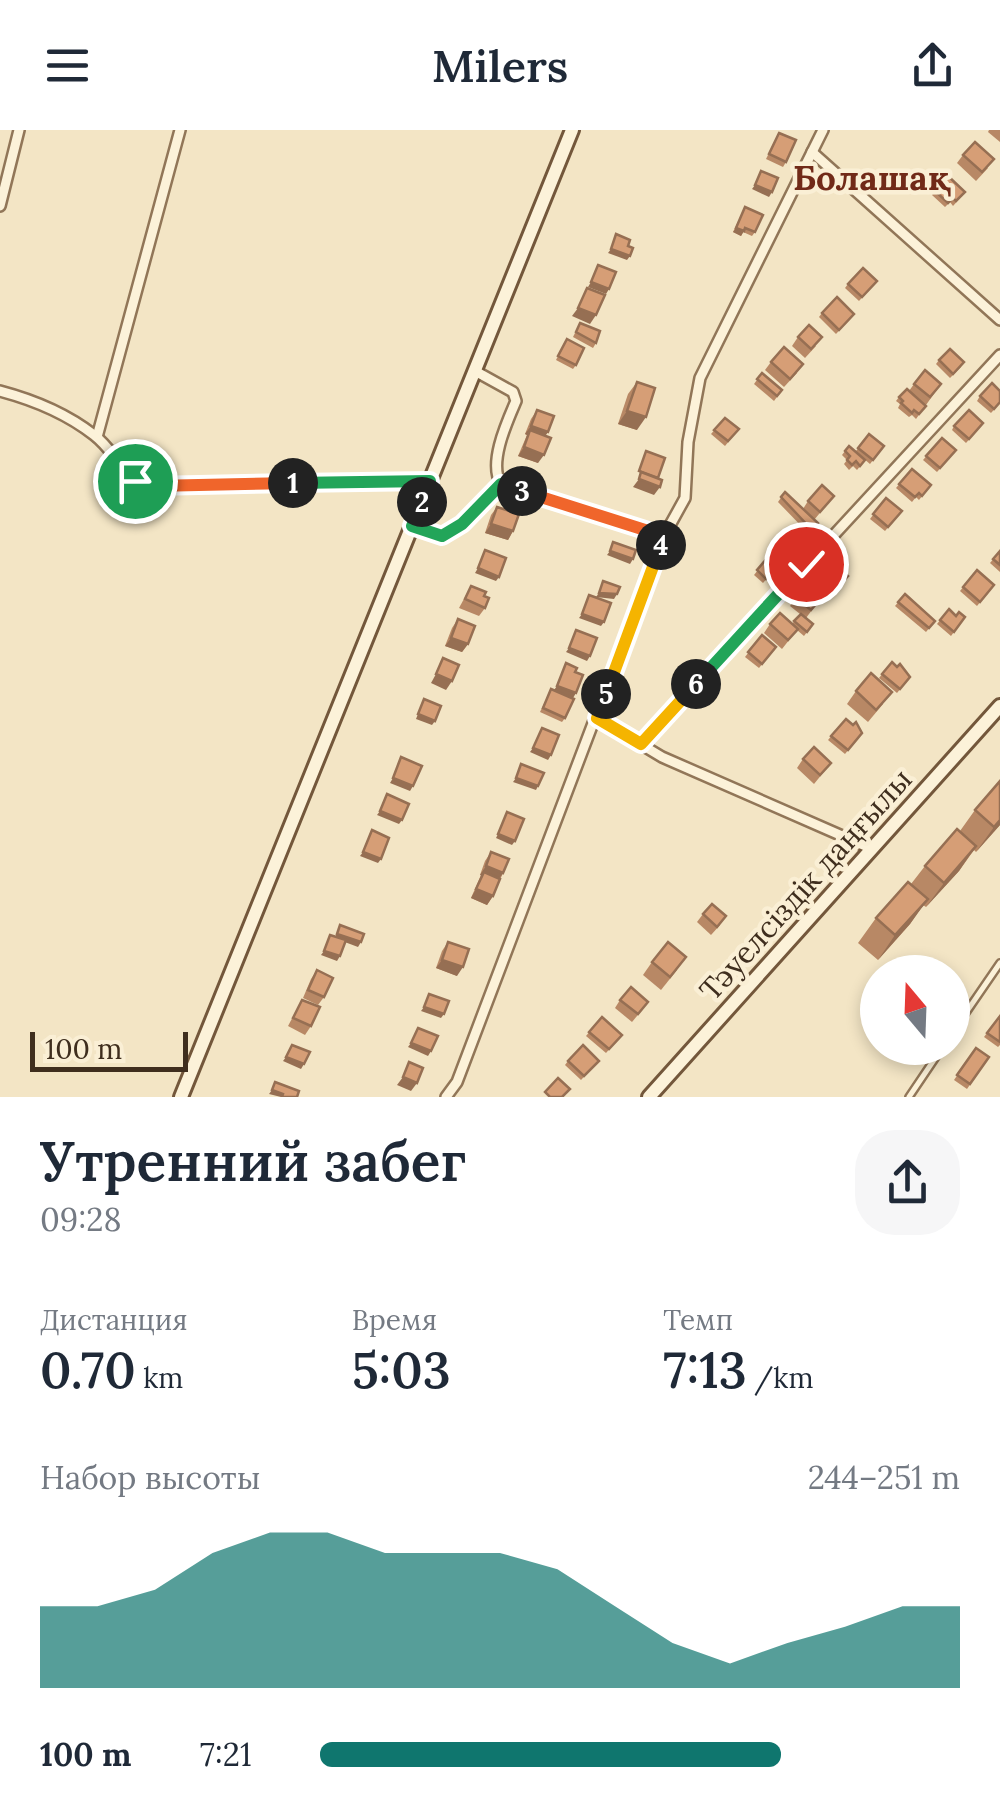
<!DOCTYPE html>
<html lang="ru">
<meta charset="utf-8">
<style>
:root{--surface:#fff;--page:#f6f6f7;--text:#1f2937;--muted:#747a83;--accent:#0f766e}
body{margin:0;font-family:Lora,serif;background:var(--page);color:var(--text);height:100vh;display:flex;flex-direction:column;font-size:38px;white-space:nowrap}
*{box-sizing:border-box;margin:0}
p{font-size:32px;color:var(--muted)}
.icon{flex:none;width:55px;height:55px;fill:none;stroke:currentColor;stroke-width:2;stroke-linecap:round;stroke-linejoin:round}
.map{position:relative;height:967px;overflow:hidden}
.details{display:flex;flex-direction:column;background:var(--surface);flex:1}
.details>*{flex:none}
.needle{width:65px;rotate:341deg}
.fabs{position:absolute;left:860px;top:825px;display:grid;gap:20px}
.fabs a{display:grid;place-items:center;width:110px;height:110px;border-radius:50%;background:var(--surface);box-shadow:0 5px 15px #0003;font-size:50px}
.scale{position:absolute;left:30px;bottom:25px;width:158px;box-sizing:border-box;padding-left:10px;border:5px solid #3f2e1e;border-top:0;font-size:28px;line-height:35px;white-space:nowrap;color:#3f2e1e;-webkit-text-stroke:8px #faefd5;paint-order:stroke}
.pin{position:absolute;display:grid;place-items:center;width:85px;height:85px;color:#fff;margin:-42px;border:5px solid #fff;border-radius:50%;box-shadow:0 2px 10px #0007}
.km{position:absolute;width:50px;height:50px;margin:-25px;border-radius:50%;background:#222;color:#fff;font-size:28px;line-height:50px;text-align:center}
.round{display:grid;place-items:center;flex:none;width:105px;height:105px;border-radius:40px;background:var(--page)}
.head{display:flex;align-items:center;justify-content:space-between;height:170px;padding:0 40px}
h1{font-size:55px;font-weight:600;line-height:75px}
.stats{display:grid;grid-template-columns:repeat(3,1fr);gap:15px;height:170px;padding:10px 40px}
.stats div{display:grid;align-content:center}
.stats b{font-size:50px;font-weight:600}
.stats small{font-size:28px;font-weight:400}
.stats p{font-size:28px}
.chart{height:280px;padding:20px 40px}
.chart p{display:flex;justify-content:space-between}
.chart svg{width:100%;height:180px;margin-top:10px;fill:var(--accent);opacity:.7}
ul{padding:0 40px;list-style:none;font-size:32px}
li{display:grid;grid-template-columns:160px 120px 1fr;align-items:center;height:75px}
li i{height:25px;border-radius:12px;background:var(--accent)}
header{display:flex;justify-content:space-between;align-items:center;height:130px;padding:0 40px;background:var(--surface);font-size:45px;font-weight:600}
.map>svg:first-child{display:block}
</style>
<header><svg class="icon" aria-label="menu" viewBox="0 0 24 24"><path d="M4 6h16M4 12h16M4 18h16"/></svg>Milers<svg class="icon" aria-label="share" viewBox="0 0 24 24"><path d="M12 15V3M7 8l5-5 5 5M5 13v7h14v-7"/></svg></header>
<div class="map">
<svg width="1000" height="967" viewBox="0 0 1000 967">
<rect width="100%" height="100%" fill="#f3e5c5"/>
<g fill="none" stroke-linecap="round" stroke-linejoin="round">
<g stroke="#917658" stroke-width="10">
<g id="lane">
<path d="M416 397 443 406 462 394 501 354"/>
<path d="M952 903 1000 833"/>
<path d="M909 967 942 918"/>
</g>
</g>
<g stroke="#917658" stroke-width="14">
<g id="street">
<path d="M812 22 1000 190"/>
<path d="M0 76 19 0"/>
<path d="M475 241 513 262 516 271C507 292 488 333 501 354L664 406"/>
<path d="M0 261C34 270 66 283 94 305 119 324 119 347 153 356L430 351"/>
<path d="M97 307 180 0"/>
<path d="M597 588 662 627 872 719"/>
<path d="M641 614 1000 225"/>
<path d="M446 967 457 952 664 406 685 368 688 312 700 248 823 0"/>
</g>
</g>
<g stroke="#73573b" stroke-width="18">
<g id="secondary">
<path d="M181 967 572 0"/>
<path d="M649 967 1000 576"/>
</g>
</g>
<use href="#lane" stroke="#fcf2d9" stroke-width="5"/>
<use href="#street" stroke="#fcf2d9" stroke-width="9"/>
<use href="#secondary" stroke="#fcf2d9" stroke-width="12"/>
</g>
<g fill="#b88865">
<path d="M989 0H1000V12L988 2Z"/>
<path d="M779 3 786 32 783 37 766 29Z"/>
<path d="M963 25 988 38 976 51 957 33Z"/>
<path d="M935 61 962 66 953 76 950 72 945 77 932 65Z"/>
<path d="M745 77 755 102 752 106 743 102 741 106 733 102Z"/>
<path d="M877 151 859 171 845 158 848 154Z"/>
<path d="M822 183 854 184 836 204 819 187Z"/>
<path d="M580 193 596 213 593 218 573 207Z"/>
<path d="M798 207 816 216 805 228 792 216Z"/>
<path d="M567 209 576 235 573 239 556 230Z"/>
<path d="M939 230 961 237 950 248 936 234Z"/>
<path d="M771 232 797 243 784 257 765 240Z"/>
<path d="M762 243 782 260 774 271 754 254Z"/>
<path d="M637 252V300L618 294 628 264Z"/>
<path d="M914 254H941L916 289 912 285 909 287 898 278 900 274 896 271 899 267 909 261Z"/>
<path d="M980 266 1000 273 991 283 977 271Z"/>
<path d="M537 280 548 302 545 306 538 333 518 326 527 305 525 304 531 289Z"/>
<path d="M725 288 739 299 725 316 711 304Z"/>
<path d="M954 296 980 297 966 313 952 300Z"/>
<path d="M869 304 884 316 870 334 863 328 865 330 857 340 853 336 849 340 844 334 847 330 842 325 849 316 856 321Z"/>
<path d="M942 308 956 320 937 342 923 330Z"/>
<path d="M912 339 931 355 919 370 916 367 912 372 896 358Z"/>
<path d="M785 362 803 379 808 371 834 366 814 390 818 393 809 404 778 372Z"/>
<path d="M886 368 902 381 885 401 870 389Z"/>
<path d="M497 377 513 401 508 410 485 403 491 385Z"/>
<path d="M774 420 784 429 763 453 754 445Z"/>
<path d="M1000 421V442L990 433Z"/>
<path d="M977 440 994 455 977 476 960 461Z"/>
<path d="M820 442 848 446 834 462 817 446Z"/>
<path d="M471 456 484 466 485 478 479 486 459 478Z"/>
<path d="M905 464 935 491 926 502 895 476Z"/>
<path d="M796 468H821L806 488 813 494 804 506 797 500 782 519 764 503 770 494H792L800 484 790 476Z"/>
<path d="M949 479 956 486 965 487 951 506 937 494Z"/>
<path d="M458 489 468 514 462 522 445 516 452 498Z"/>
<path d="M762 505 776 517 759 538 745 527Z"/>
<path d="M892 532 910 547 897 563 879 548Z"/>
<path d="M551 559 565 588 562 592 540 582Z"/>
<path d="M856 561 883 574 868 592 847 574Z"/>
<path d="M846 589 862 603 845 624 828 610Z"/>
<path d="M803 629 831 633 814 654 797 638Z"/>
<path d="M975 680 1000 695 976 722 974 720 959 741 926 777 923 775 910 794 878 830 858 813 876 788 911 754 925 736 960 701Z"/>
<path d="M491 722 503 743 493 766 487 775 471 768 481 745H480L485 731Z"/>
<path d="M703 784 720 795 711 805 697 792Z"/>
<path d="M448 812 457 846 436 838 442 821Z"/>
<path d="M652 832 677 840 661 860 643 845Z"/>
<path d="M317 840 324 867 318 875 303 868 311 849Z"/>
<path d="M302 870 311 896 305 905 288 896Z"/>
<path d="M620 870 642 880 632 892 615 878Z"/>
<path d="M1000 886V915L998 917 984 907Z"/>
<path d="M602 887 622 905 606 923 586 906Z"/>
<path d="M976 918 989 927 967 959 954 950Z"/>
<path d="M568 931H599L581 950 565 935Z"/>
</g>
<g fill="#966f53">
<path d="M755 55 772 62 769 67 752 59Z"/>
<path d="M736 98 744 101 741 106 733 102Z"/>
<path d="M611 119 630 126 627 130 608 123Z"/>
<path d="M591 152 609 159 606 164 588 157Z"/>
<path d="M578 178 596 185 590 194 572 186Z"/>
<path d="M627 281 646 287 637 300 618 294Z"/>
<path d="M531 296 548 302 542 310 530 300 527 305 525 304Z"/>
<path d="M524 317 544 325 538 333 518 326Z"/>
<path d="M639 349 660 357 654 365 633 357Z"/>
<path d="M491 394 513 401 508 410 485 403Z"/>
<path d="M610 421 633 429 630 434 607 425Z"/>
<path d="M478 438 499 447 496 451 475 443Z"/>
<path d="M599 463 617 464 614 469 596 467Z"/>
<path d="M582 484 604 492 601 496 579 488Z"/>
<path d="M451 508 468 514 462 522 445 516Z"/>
<path d="M569 518 590 526 587 531 566 522Z"/>
<path d="M436 544 452 551 446 560 431 553Z"/>
<path d="M557 556 576 563 573 568 554 560Z"/>
<path d="M418 584 435 591 432 595 416 589Z"/>
<path d="M533 618 551 625 548 630 530 622Z"/>
<path d="M393 648 413 656 410 661 390 653Z"/>
<path d="M516 648 538 656 536 660 513 652Z"/>
<path d="M380 681 402 690 399 694 377 685Z"/>
<path d="M1000 690V695L976 722 994 697Z"/>
<path d="M498 704 515 711 512 715 496 708Z"/>
<path d="M976 716 959 741 926 777 944 753Z"/>
<path d="M363 722 381 729 378 733 360 726Z"/>
<path d="M486 736 503 743 497 752 480 745Z"/>
<path d="M476 759 493 766 487 775 471 768Z"/>
<path d="M928 769 910 794 878 830 895 805Z"/>
<path d="M337 804 361 812 358 817 334 808Z"/>
<path d="M324 821 340 826 337 831 321 825Z"/>
<path d="M442 830 463 837 457 846 436 838Z"/>
<path d="M424 877 444 884 441 888 421 881Z"/>
<path d="M411 913 431 921 428 926 408 917Z"/>
<path d="M286 927 304 934 301 939 283 931Z"/>
<path d="M403 947 417 953 411 961 397 955Z"/>
<path d="M272 960 283 964 281 967 269 964Z"/>
</g>
<g fill="#d69e76" stroke="#966f53" stroke-width="2.5">
<path d="M779 3 796 10 786 32 769 24Z"/>
<path d="M975 12 994 29 982 42 963 25Z"/>
<path d="M761 41 778 48 772 62 755 55Z"/>
<path d="M948 46 965 62 956 71 953 68 948 73 935 61Z"/>
<path d="M745 77 763 85 755 102 745 98 744 101 736 98Z"/>
<path d="M616 104 630 110 628 116 633 118 630 126 611 119Z"/>
<path d="M598 135 616 142 609 159 591 152Z"/>
<path d="M863 138 877 151 862 167 848 154Z"/>
<path d="M587 158 605 165 596 185 578 178Z"/>
<path d="M837 167 854 184 839 200 822 183Z"/>
<path d="M580 193 600 201 596 213 576 202Z"/>
<path d="M809 195 822 207 811 219 798 207Z"/>
<path d="M567 209 584 218 576 235 558 226Z"/>
<path d="M784 217 803 234 790 249 771 232Z"/>
<path d="M950 219 964 232 953 244 939 230Z"/>
<path d="M925 240 941 254 930 267 914 254Z"/>
<path d="M762 243 782 260 777 266 757 249Z"/>
<path d="M637 252 655 258 646 287 627 281Z"/>
<path d="M992 253 1000 261V272L994 279 980 266Z"/>
<path d="M907 259 926 276 919 284 914 280 912 283 901 273 903 271 899 267Z"/>
<path d="M537 280 554 286 548 302 531 296Z"/>
<path d="M969 280 983 293 969 309 954 296Z"/>
<path d="M725 288 739 299 728 311 714 300Z"/>
<path d="M530 300 551 308 544 325 524 317Z"/>
<path d="M869 304 884 316 873 330 858 318Z"/>
<path d="M942 308 956 320 940 338 926 326Z"/>
<path d="M849 316 865 330 860 336 856 331 852 335 847 330 850 326 845 321Z"/>
<path d="M646 321 665 328 658 348 639 341Z"/>
<path d="M912 339 931 355 922 366 919 363 915 367 899 354Z"/>
<path d="M641 342 662 350 660 357 639 349Z"/>
<path d="M822 355 834 366 820 382 808 371Z"/>
<path d="M785 362 818 393 812 400 781 367Z"/>
<path d="M886 368 902 381 888 397 873 384Z"/>
<path d="M497 377 519 384 513 401 491 394Z"/>
<path d="M613 412 636 420 633 429 610 421Z"/>
<path d="M485 420 506 428 499 447 478 438Z"/>
<path d="M774 420 784 429 766 449 757 440Z"/>
<path d="M1000 421V435L993 429Z"/>
<path d="M831 430 848 446 837 458 820 442Z"/>
<path d="M977 440 994 455 980 472 963 457Z"/>
<path d="M603 451 620 457 617 464 599 463Z"/>
<path d="M471 456 486 462 484 466 489 468 485 478 465 469Z"/>
<path d="M807 456 821 468 811 480 796 468Z"/>
<path d="M905 464 935 491 929 498 898 472Z"/>
<path d="M589 465 611 473 604 492 582 484Z"/>
<path d="M949 479 956 486 959 482 965 487 954 502 940 490Z"/>
<path d="M780 483 798 499 788 510 770 494Z"/>
<path d="M801 484 813 494 807 502 794 491Z"/>
<path d="M458 489 475 496 468 514 451 508Z"/>
<path d="M576 500 597 508 590 526 569 518Z"/>
<path d="M762 505 776 517 762 534 748 522Z"/>
<path d="M443 528 459 535 452 551 436 544Z"/>
<path d="M892 532 897 537 900 534 910 547 900 559 882 544Z"/>
<path d="M566 533 577 538 575 542 583 545 576 563 557 556Z"/>
<path d="M871 543 892 562 876 580 856 561Z"/>
<path d="M551 559 574 569 565 588 543 578Z"/>
<path d="M424 569 441 576 435 591 418 584Z"/>
<path d="M846 589 853 595 856 592 862 603 848 620 831 606Z"/>
<path d="M542 598 559 605 551 625 533 618Z"/>
<path d="M814 617 831 633 820 645 803 629Z"/>
<path d="M401 627 422 636 413 656 393 648Z"/>
<path d="M521 634 544 643 538 656 516 648Z"/>
<path d="M1000 651V690L994 697 975 680Z"/>
<path d="M387 664 409 674 402 690 380 681Z"/>
<path d="M507 682 524 689 515 711 498 704Z"/>
<path d="M957 699 976 716 944 753 925 736Z"/>
<path d="M372 700 389 708 381 729 363 722Z"/>
<path d="M491 722 509 729 503 743 486 736Z"/>
<path d="M484 742 500 749 493 766 476 759Z"/>
<path d="M908 752 928 769 895 805 876 788Z"/>
<path d="M712 774 726 786 717 797 703 784Z"/>
<path d="M340 795 364 804 361 812 337 804Z"/>
<path d="M330 805 346 810 340 826 324 821Z"/>
<path d="M448 812 469 819 463 837 442 830Z"/>
<path d="M668 812 686 827 670 847 652 832Z"/>
<path d="M317 840 333 848 324 867 308 860Z"/>
<path d="M631 857 648 872 638 884 620 870Z"/>
<path d="M429 864 449 871 444 884 424 877Z"/>
<path d="M302 870 320 877 311 896 293 888Z"/>
<path d="M1000 886V912L987 903Z"/>
<path d="M602 887 622 905 609 919 589 902Z"/>
<path d="M418 898 438 906 431 921 411 913Z"/>
<path d="M292 915 310 922 304 934 286 927Z"/>
<path d="M583 915 599 931 584 946 568 931Z"/>
<path d="M976 918 989 927 970 954 957 945Z"/>
<path d="M409 932 423 938 417 953 403 947Z"/>
<path d="M558 948 570 959 562 967H550L545 962Z"/>
<path d="M275 952 299 961 297 967H282L283 964 272 960Z"/>
</g>
<g fill="none" stroke-linecap="round" stroke-linejoin="round">
<g stroke="#fff" stroke-width="20">
<path id="split-1" d="M135 351 153 356 293 353"/>
</g>
<g stroke="#fff" stroke-width="20">
<path id="split-2" d="M293 353 430 351 422 372"/>
</g>
<g stroke="#fff" stroke-width="20">
<path id="split-3" d="M422 372 412 396 442 406 462 394 501 354 522 361"/>
</g>
<g stroke="#fff" stroke-width="20">
<path id="split-4" d="M522 361 664 406 661 415"/>
</g>
<g stroke="#fff" stroke-width="20">
<path id="split-5" d="M606 564 661 415"/>
</g>
<g stroke="#fff" stroke-width="20">
<path id="split-6" d="M606 564 597 588 641 614 696 554"/>
</g>
<g stroke="#fff" stroke-width="20">
<path id="split-7" d="M696 554 806 434"/>
</g>
<use href="#split-1" stroke="#f0652b" stroke-width="12"/>
<use href="#split-2" stroke="#22a559" stroke-width="12"/>
<use href="#split-3" stroke="#22a559" stroke-width="12"/>
<use href="#split-4" stroke="#f0652b" stroke-width="12"/>
<use href="#split-5" stroke="#f5b400" stroke-width="12"/>
<use href="#split-6" stroke="#f5b400" stroke-width="12"/>
<use href="#split-7" stroke="#22a559" stroke-width="12"/>
</g>
<g text-anchor="middle" stroke-width="9" stroke-linejoin="round" paint-order="stroke">
<g font-size="30" fill="#3f2e1e" stroke="#faefd5">
<text transform="translate(806 755) rotate(-48)" y="10">Тәуелсіздік даңғылы</text>
</g>
<g font-size="35" font-weight="bold" fill="#712a18" stroke="#faefd5">
<text x="872" y="60">Болашақ</text>
</g>
</g>
</svg>
<div class="fabs">
<a><svg class="needle" viewBox="-14 -14 28 28"><path d="M0-13l5 13h-10z" fill="#e53935"/><path d="M0 13l5-13h-10z" fill="#747a83"/></svg></a>
</div>
<div class="scale">100 m</div>
<div class="pin" style="left:135px;top:351px;background:#1e9e55"><svg class="icon" aria-label="arrive" viewBox="0 0 24 24"><path d="M6 21V4h12l-3 4 3 4H6"/></svg></div>
<div class="pin" style="left:806px;top:434px;background:#d93025"><svg class="icon" aria-label="check" viewBox="0 0 24 24"><path d="M5 12l5 5 9-10"/></svg></div>
<b class="km" style="left:293px;top:353px">1</b>
<b class="km" style="left:422px;top:372px">2</b>
<b class="km" style="left:522px;top:361px">3</b>
<b class="km" style="left:661px;top:415px">4</b>
<b class="km" style="left:606px;top:564px">5</b>
<b class="km" style="left:696px;top:554px">6</b>
</div>
<section class="details">
<div class="head"><div><h1>Утренний забег</h1><p>09:28</p></div><a class="round"><svg class="icon" aria-label="share" viewBox="0 0 24 24"><path d="M12 15V3M7 8l5-5 5 5M5 13v7h14v-7"/></svg></a></div>
<div class="stats">
<div><p>Дистанция</p><b>0.70<small> km</small></b></div>
<div><p>Время</p><b>5:03</b></div>
<div><p>Темп</p><b>7:13<small> /km</small></b></div>
</div>
<div class="chart"><p><span>Набор высоты</span>244–251 m</p>
<svg viewBox="0 0 160 44" preserveAspectRatio="none"><path d="M0 44V24L10 24L20 20L30 11L40 6L50 6L60 11L70 11L80 11L90 15L100 24L110 33L120 38L130 33L140 29L150 24L160 24V44z"/></svg>
</div>
<ul>
<li><b>100 m</b>7:21<i style="width:72%"></i></li>
</ul>
</section>
